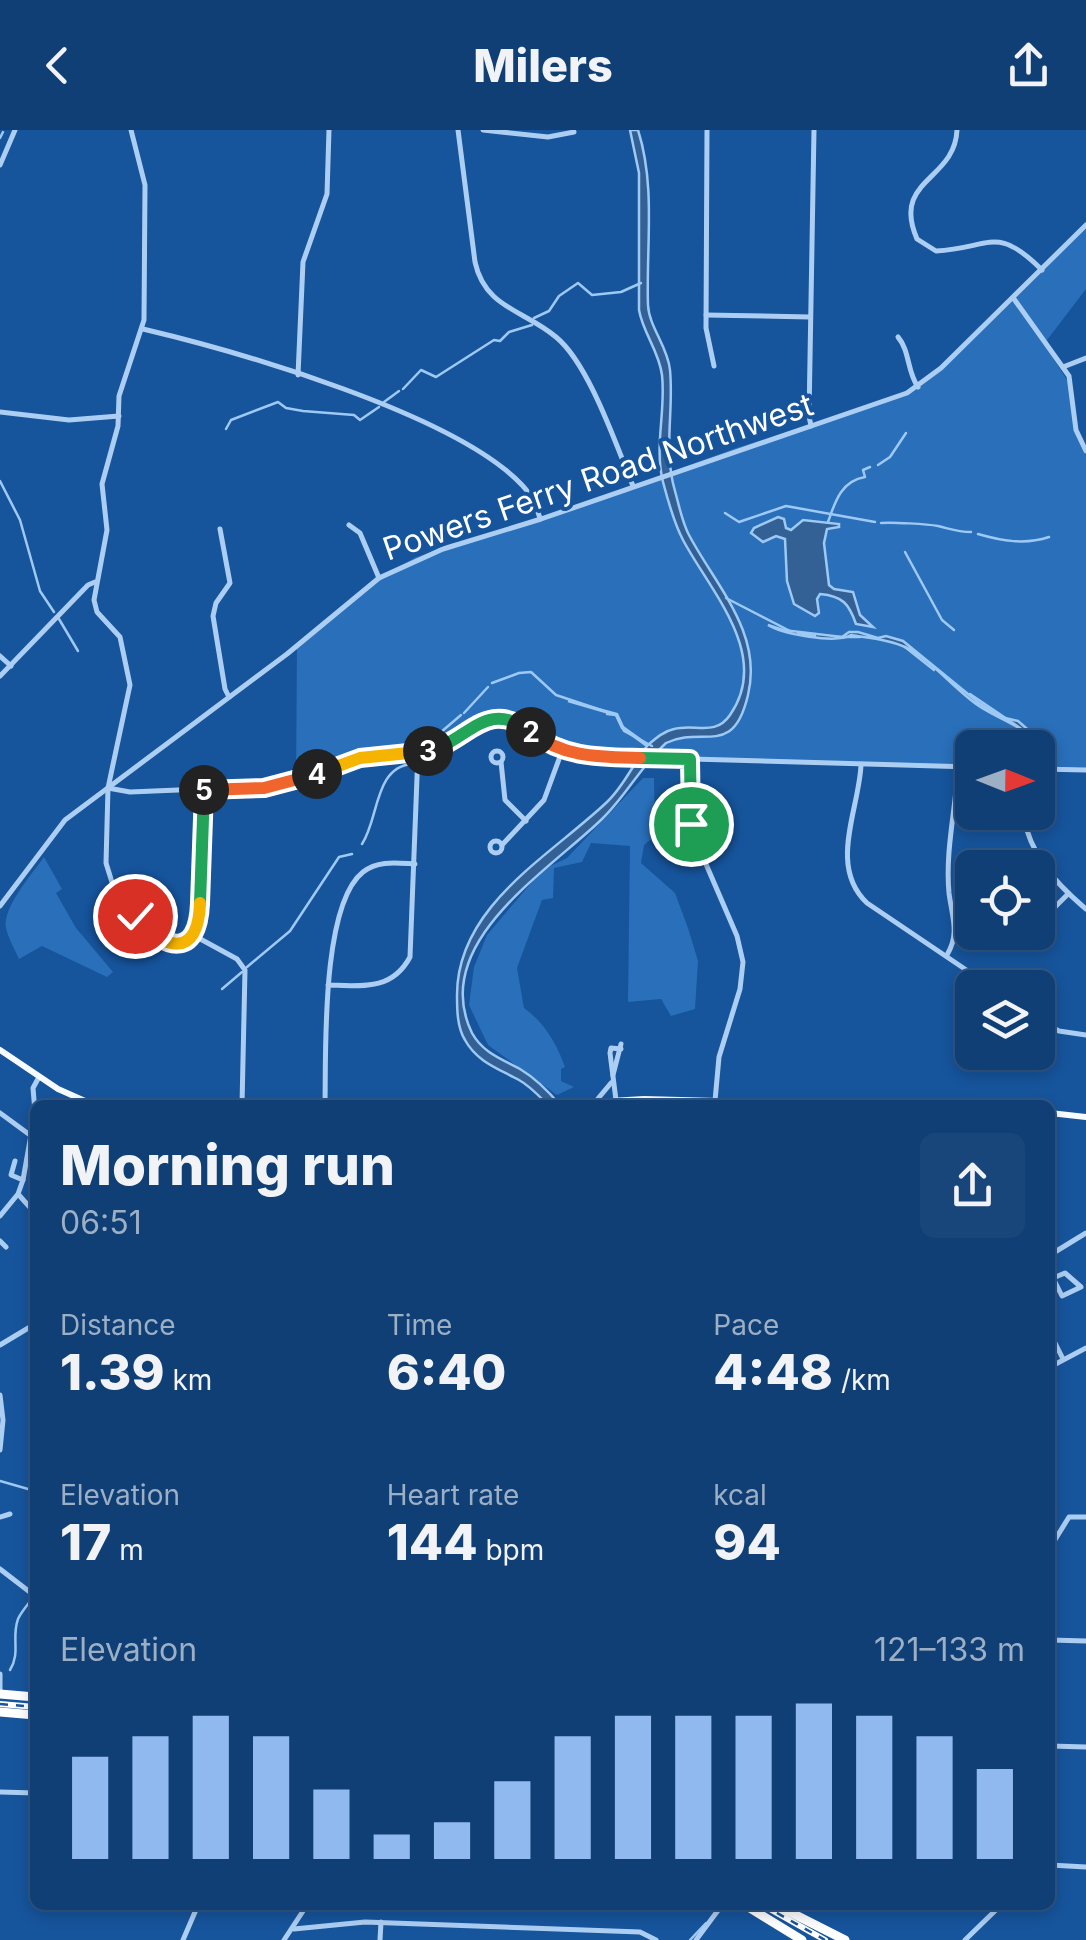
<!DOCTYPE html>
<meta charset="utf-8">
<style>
:root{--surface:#103f75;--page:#19467a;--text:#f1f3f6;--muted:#9cafc5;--line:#305887;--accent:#90b9f0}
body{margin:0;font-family:Inter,sans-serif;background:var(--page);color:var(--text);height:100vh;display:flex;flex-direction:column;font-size:38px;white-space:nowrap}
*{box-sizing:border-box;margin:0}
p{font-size:32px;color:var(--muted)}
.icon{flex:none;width:55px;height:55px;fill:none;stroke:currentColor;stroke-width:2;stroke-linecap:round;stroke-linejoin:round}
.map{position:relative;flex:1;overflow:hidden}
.sheet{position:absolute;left:30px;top:970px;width:1025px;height:810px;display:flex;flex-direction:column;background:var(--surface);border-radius:15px;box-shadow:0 5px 15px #0003,0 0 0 2px var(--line)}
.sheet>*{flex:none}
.needle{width:65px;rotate:91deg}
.buttons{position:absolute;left:955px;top:600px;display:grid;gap:20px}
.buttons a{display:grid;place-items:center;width:100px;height:100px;border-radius:15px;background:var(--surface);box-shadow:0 5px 15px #0003,0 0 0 2px var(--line);font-size:50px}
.pin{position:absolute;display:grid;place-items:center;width:85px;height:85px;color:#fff;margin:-42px;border:5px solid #fff;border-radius:50%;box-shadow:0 2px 10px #0007}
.km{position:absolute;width:50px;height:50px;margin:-25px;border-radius:50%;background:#222;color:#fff;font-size:28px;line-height:50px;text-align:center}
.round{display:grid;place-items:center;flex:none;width:105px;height:105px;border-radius:15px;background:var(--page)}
.overview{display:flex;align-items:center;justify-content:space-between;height:170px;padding:0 30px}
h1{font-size:55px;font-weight:800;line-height:75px}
.metrics{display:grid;grid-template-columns:repeat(3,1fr);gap:15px;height:170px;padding:10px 30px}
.metrics div{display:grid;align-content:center}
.metrics b{font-size:50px;font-weight:800}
.metrics small{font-size:28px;font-weight:400}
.metrics p{font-size:28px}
.chart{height:280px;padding:20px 30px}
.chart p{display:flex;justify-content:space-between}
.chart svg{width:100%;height:180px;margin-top:10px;stroke:var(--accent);stroke-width:6}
header{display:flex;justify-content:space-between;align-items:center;height:130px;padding:0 30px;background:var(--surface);font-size:45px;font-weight:800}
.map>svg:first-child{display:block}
</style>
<header><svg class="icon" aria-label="back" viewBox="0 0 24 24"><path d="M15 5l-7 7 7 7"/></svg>Milers<svg class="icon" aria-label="share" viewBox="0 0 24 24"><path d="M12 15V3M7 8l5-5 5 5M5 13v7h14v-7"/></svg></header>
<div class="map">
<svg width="1086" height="1810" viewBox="0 0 1086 1810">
<rect width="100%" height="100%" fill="#16549c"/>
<g fill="#296fba">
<path d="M1086 93V159L1044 214 1071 256 1074 297 1086 326V639L1038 638V618H972V637L561 623 506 587H485L445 614 426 621 363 626 296 651 297 513 375 450 416 427 522 396 736 318 894 268 946 235Z"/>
<path d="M643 648H654L655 706 644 715 641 733 675 763 688 798 698 831 695 879 671 886 661 869 628 872 630 716 591 713 582 732 554 738 553 768 542 770 517 838 524 878C544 892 557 914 565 937L561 939V951L574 957 557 965 488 915 469 875 474 837 487 805 542 740 567 728Z"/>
<path d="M44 727 62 759 56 763 76 798 113 842 107 847 42 816 19 829C15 820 8 808 6 798 2 778 32 744 44 727Z"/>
</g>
<g fill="#346195" stroke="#9fc9f5" stroke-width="2.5">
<path d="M630 0H638C656 56 646 117 648 175 649 197 668 217 670 240 674 281 663 320 675 361 679 375 682 392 689 405 716 456 763 503 748 565 733 629 703 595 666 613 641 636 626 666 602 689 550 740 428 813 472 903 483 923 502 929 520 939 535 948 549 962 560 975H548C539 966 530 956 519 950 499 939 477 932 465 910 457 897 457 879 457 865 457 776 550 726 607 672 624 656 633 634 647 616L622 598 616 585 568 571 617 584 623 597 648 615C656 608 664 601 674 599 695 593 715 607 730 585 772 525 710 461 683 410 674 393 668 371 663 352 654 316 666 281 662 245 659 221 643 203 639 180V43Z"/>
<path d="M778 387 784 389 786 398 791 400 803 390 839 394V397L827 399 824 413 829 455 834 459 853 462 860 485 873 497 856 494C849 474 843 466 820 464L817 469 819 483 815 486 794 474 787 451 785 409 776 406 763 412 751 403 754 398Z"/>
<path d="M768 495 783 500 842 507 849 502H858L878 508 886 506 903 511 979 573 1001 587 1018 591 1042 612 1038 614C1020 594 1000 590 979 576 954 559 932 530 905 517 888 509 868 508 851 505 836 514 782 504 768 495Z"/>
</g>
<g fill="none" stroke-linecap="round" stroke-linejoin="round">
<g stroke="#9fc9f5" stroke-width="2.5">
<path d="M0 8 3 2"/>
<path d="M534 188 549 181 559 166 578 153 592 165 621 162 641 153"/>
<path d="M403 259 421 240 436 247 494 210 500 211 509 202 532 195"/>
<path d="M384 272 399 261"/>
<path d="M226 299 231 290 278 272 286 278 303 281 354 285 360 290 379 277"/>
<path d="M878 335 890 327 906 303"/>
<path d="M0 351 20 390 40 461 54 482"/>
<path d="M725 383 739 392 786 376 875 392"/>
<path d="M828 392C835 372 841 351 865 347L863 340 870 337"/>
<path d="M881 393C892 392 927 394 938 396 951 399 957 402 971 402"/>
<path d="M978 404C1002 411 1025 415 1049 407"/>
<path d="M905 422 942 490 954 500"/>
<path d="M726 468 790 501"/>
<path d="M59 489 78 521"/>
<path d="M798 503 815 506"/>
<path d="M838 507H860"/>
<path d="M905 517 934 540"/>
<path d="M492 553 519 543 531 542 556 565 601 580"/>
<path d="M970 564 1029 604"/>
<path d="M464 583 488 557"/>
<path d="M607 584 616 585 624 601 652 616"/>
<path d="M1040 612 1050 621"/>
<path d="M432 616 434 608 461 585"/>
<path d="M424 625 426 624"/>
<path d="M362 714C379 689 374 637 412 634L416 628"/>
<path d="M247 837 290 801 339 727 352 724"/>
<path d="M222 859 242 842"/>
<path d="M0 1351 35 1361"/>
<path d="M10 1540C21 1522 11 1508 18 1489 21 1482 28 1475 32 1468"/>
<path d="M690 1810 706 1793"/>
</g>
<g stroke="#adcef3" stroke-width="5">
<path d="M131 0 145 55 144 190 119 266 118 296 102 354 107 400 94 470 97 482 120 507 130 555 108 658 106 733 115 762 144 796 166 813 187 811 199 795 203 660"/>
<path d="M458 0 475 132C485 178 524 180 556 207 589 234 616 315 633 356"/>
<path d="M483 0 548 7 574 2"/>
<path d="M707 0 706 198 714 236"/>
<path d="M957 0C955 51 891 49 917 109L936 121C991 118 996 94 1042 140"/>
<path d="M0 35 15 0"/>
<path d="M1014 169 1069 246 1076 300 1086 321"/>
<path d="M706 185 810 187"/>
<path d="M143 199C240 222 455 284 522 355 531 364 536 376 540 388"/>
<path d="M898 207C910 221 907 242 918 257"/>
<path d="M1063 237 1086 228"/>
<path d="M298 245 303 132 327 64 329 0"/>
<path d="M0 282 69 290 119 286"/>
<path d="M811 296 809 286 814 0"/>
<path d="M349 395 360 403 379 448"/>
<path d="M220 399 230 453 216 473 213 486 225 559 229 567"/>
<path d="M0 526 11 536"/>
<path d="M0 546 88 455 95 452"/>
<circle cx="497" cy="627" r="6"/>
<path d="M690 629 693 704 737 806 743 832 740 859 719 927 715 971"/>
<path d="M501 632 505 670 526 691"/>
<path d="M861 635C859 680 828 736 867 773L993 858"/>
<path d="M1038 639 1086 640"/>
<path d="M108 658 130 662 274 656 360 628 432 620 450 612 477 593 491 589 514 591 554 617 584 626 972 637"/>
<path d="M1022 682C1031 726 1053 751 1086 779"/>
<circle cx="496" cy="717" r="6"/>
<path d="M502 715 544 670 562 621"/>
<path d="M0 776 65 690 287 524 379 448 443 419 541 389 907 263 941 238 1086 95"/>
<path d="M1038 794 1067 765"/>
<path d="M1002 804 1020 802"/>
<path d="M193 805 237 829 245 840 242 975"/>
<path d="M947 825C960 803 952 787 949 763 945 720 956 679 958 636"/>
<path d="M328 855C361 856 392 861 410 827L418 622"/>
<path d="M1038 890 1059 901 1086 905"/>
<path d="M613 945 621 914"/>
<path d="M616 970 610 923 611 918 621 919"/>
<path d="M596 971 611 953"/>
<path d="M325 975C326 923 321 775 363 742 378 730 397 733 415 734"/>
<path d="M0 983 30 1005"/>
<path d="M15 1031 11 1045 23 1050"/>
<path d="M18 1064 35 1083"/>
<path d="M0 1086 18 1064 23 1050 35 982 33 958 39 947"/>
<path d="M0 1111 6 1117"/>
<path d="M1050 1125 1086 1103"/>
<path d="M1050 1142 1062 1166 1081 1157 1065 1143 1053 1148"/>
<path d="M1050 1203 1063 1229"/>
<path d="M0 1215 35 1194"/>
<path d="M1050 1237 1086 1218"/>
<path d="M0 1265 3 1290 0 1320"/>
<path d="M0 1387 10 1384"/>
<path d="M1050 1428 1053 1413 1069 1387H1086"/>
<path d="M0 1439 35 1466"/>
<path d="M1050 1510 1086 1511"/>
<path d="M0 1544V1562"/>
<path d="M1050 1616 1086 1617"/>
<path d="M0 1662 35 1663"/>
<path d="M1050 1735 1086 1737"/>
<path d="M294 1799 365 1792 640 1802 656 1810"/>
<path d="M183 1810 198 1775"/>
<path d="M284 1810 307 1775"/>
<path d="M380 1810 381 1792"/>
<path d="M696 1810 722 1775"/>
<path d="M965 1810 1001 1775"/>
</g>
<g stroke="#f8fbff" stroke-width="6">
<path d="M0 920 58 959 94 975"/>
<path d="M544 975 644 969 858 975"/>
<path d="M1050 983 1086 987"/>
</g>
<g stroke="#fff" stroke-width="9">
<path d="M0 1564 35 1567"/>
<path d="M0 1582 35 1585"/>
<path d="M745 1775 802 1810"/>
<path d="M776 1775 845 1810"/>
</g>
<g stroke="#fff" stroke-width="6">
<g id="rail">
<path d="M0 1574 35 1577"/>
<path d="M763 1775 825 1810"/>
</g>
</g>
<use href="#rail" stroke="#16549c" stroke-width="2.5" stroke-dasharray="8" stroke-linecap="butt"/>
</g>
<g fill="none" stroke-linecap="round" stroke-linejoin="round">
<g stroke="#fff" stroke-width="20">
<path id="split-1" d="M640 628 690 629 691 694"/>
</g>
<g stroke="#fff" stroke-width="20">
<path id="split-2" d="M531 602C564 628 600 627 640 628"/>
</g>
<g stroke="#fff" stroke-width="20">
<path id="split-3" d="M428 621C469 611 486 567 531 602"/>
</g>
<g stroke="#fff" stroke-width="20">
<path id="split-4" d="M317 644 360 628 428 621"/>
</g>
<g stroke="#fff" stroke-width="20">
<path id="split-5" d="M204 660 264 658 317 644"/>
</g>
<g stroke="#fff" stroke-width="20">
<path id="split-6" d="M200 773 204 660"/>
</g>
<g stroke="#fff" stroke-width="20">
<path id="split-7" d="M135 786C164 820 198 830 200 773"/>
</g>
<use href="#split-1" stroke="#22a559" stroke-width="12"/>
<use href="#split-2" stroke="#f0652b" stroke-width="12"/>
<use href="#split-3" stroke="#22a559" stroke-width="12"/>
<use href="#split-4" stroke="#f5b400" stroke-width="12"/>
<use href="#split-5" stroke="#f0652b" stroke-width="12"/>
<use href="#split-6" stroke="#22a559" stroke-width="12"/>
<use href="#split-7" stroke="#f5b400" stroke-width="12"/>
</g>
<g text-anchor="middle" stroke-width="8" stroke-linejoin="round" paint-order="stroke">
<g font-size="32" fill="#fff" stroke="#16549c">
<text transform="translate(598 347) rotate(-19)" y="11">Powers Ferry Road Northwest</text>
</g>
</g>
</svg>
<div class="buttons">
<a><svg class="needle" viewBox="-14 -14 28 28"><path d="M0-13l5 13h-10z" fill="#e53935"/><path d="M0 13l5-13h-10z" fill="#9cafc5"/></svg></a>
<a><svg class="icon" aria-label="locate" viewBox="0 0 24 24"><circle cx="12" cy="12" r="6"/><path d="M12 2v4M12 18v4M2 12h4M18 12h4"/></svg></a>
<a><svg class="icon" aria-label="layers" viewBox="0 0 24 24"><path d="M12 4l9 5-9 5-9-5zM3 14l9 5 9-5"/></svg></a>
</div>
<div class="pin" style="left:691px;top:694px;background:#1e9e55"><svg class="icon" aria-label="arrive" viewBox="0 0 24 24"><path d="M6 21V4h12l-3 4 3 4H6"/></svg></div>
<div class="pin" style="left:135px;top:786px;background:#d93025"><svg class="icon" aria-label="check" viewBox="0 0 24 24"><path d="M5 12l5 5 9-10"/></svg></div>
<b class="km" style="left:531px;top:602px">2</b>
<b class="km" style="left:428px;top:621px">3</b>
<b class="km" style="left:317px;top:644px">4</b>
<b class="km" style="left:204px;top:660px">5</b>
<section class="sheet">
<div class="overview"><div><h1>Morning run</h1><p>06:51</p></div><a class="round"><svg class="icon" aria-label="share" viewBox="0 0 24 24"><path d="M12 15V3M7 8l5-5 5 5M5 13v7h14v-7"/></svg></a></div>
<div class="metrics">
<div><p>Distance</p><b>1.39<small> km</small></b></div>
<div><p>Time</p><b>6:40</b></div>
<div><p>Pace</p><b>4:48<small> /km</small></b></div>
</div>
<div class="metrics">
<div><p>Elevation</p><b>17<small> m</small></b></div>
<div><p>Heart rate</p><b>144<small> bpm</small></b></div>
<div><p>kcal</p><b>94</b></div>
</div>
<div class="chart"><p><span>Elevation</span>121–133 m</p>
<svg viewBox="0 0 160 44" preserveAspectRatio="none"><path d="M5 44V19M15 44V14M25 44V9M35 44V14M45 44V27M55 44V38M65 44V35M75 44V25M85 44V14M95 44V9M105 44V9M115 44V9M125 44V6M135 44V9M145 44V14M155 44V22"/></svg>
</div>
</section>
</div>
